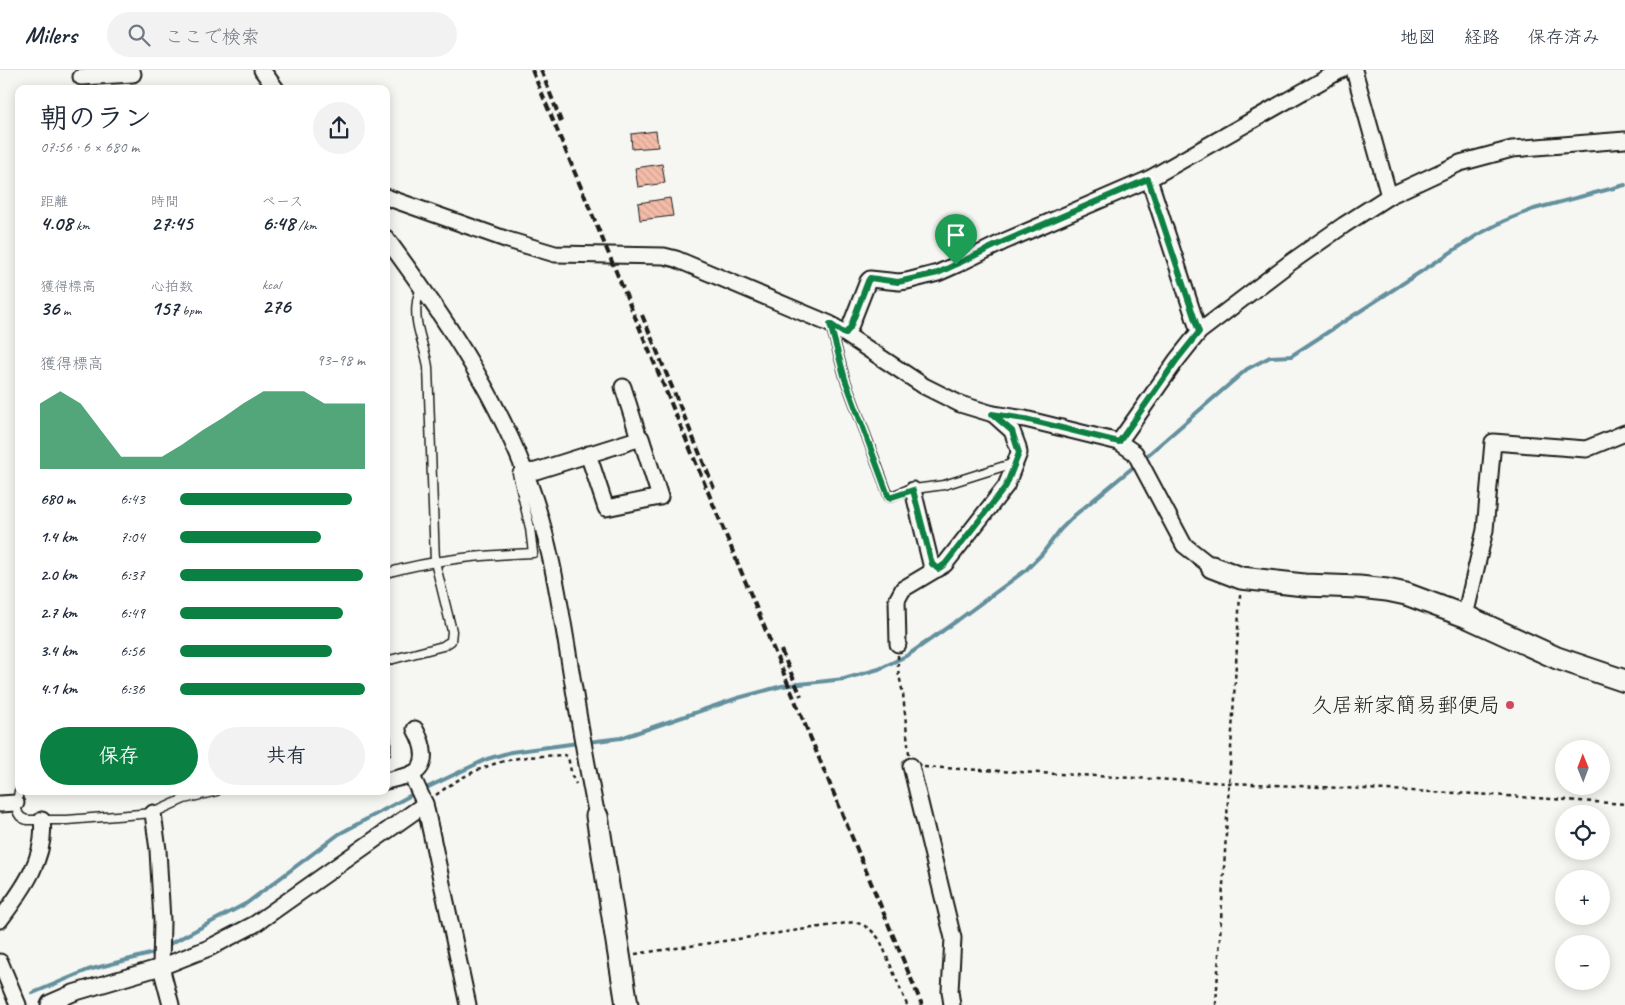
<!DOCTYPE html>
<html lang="ja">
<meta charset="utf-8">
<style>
:root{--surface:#fff;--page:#f2f2f3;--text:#1f2937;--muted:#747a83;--line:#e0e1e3;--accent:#0b8043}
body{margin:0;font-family:Caveat,"Klee One",sans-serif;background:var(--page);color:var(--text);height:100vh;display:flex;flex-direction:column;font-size:19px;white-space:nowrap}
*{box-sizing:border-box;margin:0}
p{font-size:16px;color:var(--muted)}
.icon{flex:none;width:28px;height:28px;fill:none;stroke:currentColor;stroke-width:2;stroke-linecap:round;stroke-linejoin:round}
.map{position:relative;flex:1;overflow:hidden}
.details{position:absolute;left:15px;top:15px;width:375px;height:710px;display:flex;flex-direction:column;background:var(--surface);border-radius:10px;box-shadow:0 2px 12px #0003}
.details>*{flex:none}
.needle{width:32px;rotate:359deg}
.buttons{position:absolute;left:1555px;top:670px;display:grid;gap:10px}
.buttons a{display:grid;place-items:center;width:55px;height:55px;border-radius:50%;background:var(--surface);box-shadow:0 2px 12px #0003;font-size:25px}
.pin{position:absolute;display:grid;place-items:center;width:42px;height:42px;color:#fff;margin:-51px -21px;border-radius:50% 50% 50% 0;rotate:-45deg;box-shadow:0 0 5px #0007}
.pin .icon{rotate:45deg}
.round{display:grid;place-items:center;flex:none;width:52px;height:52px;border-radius:26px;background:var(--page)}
.headline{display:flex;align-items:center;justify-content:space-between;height:85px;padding:0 25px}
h1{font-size:28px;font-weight:700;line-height:38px}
.stats{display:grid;grid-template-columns:repeat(3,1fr);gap:8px;height:85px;padding:5px 25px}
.stats div{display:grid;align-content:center}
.stats b{font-size:21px;font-weight:700}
.stats small{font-size:14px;font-weight:400}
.stats p{font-size:14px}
.chart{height:140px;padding:10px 25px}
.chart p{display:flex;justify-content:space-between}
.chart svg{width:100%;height:90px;margin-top:5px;fill:var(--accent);opacity:.7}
.cta{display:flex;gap:10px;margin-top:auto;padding:10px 25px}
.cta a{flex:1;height:58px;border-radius:30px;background:var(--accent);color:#fff;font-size:20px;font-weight:700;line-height:58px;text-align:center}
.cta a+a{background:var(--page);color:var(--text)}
ul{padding:0 25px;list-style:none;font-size:16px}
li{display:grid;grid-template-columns:80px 60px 1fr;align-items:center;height:38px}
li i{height:12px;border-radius:6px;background:var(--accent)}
header{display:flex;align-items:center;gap:30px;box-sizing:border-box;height:70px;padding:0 25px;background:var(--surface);border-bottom:1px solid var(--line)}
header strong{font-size:24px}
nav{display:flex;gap:28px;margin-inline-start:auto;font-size:18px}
.search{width:350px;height:45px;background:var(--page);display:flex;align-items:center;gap:12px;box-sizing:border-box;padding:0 18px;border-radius:28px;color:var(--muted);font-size:19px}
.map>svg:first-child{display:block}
</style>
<header>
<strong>Milers</strong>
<div class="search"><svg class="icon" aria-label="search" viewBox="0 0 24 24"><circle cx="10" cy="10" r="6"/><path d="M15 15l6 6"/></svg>ここで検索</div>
<nav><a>地図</a><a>経路</a><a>保存済み</a></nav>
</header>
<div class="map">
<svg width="1625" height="935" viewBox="0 0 1625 935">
<defs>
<pattern id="building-back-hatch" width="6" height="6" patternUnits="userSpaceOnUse" patternTransform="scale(1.25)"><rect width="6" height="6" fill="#f4bca9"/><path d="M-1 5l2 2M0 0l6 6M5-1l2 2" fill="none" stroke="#d1a191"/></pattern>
</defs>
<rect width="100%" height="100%" fill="#f6f6f2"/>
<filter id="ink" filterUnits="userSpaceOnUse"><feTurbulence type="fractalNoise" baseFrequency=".02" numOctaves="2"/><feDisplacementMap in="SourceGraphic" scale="10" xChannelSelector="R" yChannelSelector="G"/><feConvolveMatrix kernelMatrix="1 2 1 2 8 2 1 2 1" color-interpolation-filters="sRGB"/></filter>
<g filter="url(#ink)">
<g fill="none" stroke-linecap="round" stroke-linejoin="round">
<g stroke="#63909d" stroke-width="4">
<path d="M1142 390 1247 299 1270 287 1291 286 1479 164 1504 151 1534 139 1625 115"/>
<path d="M588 672 621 668 738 628 782 616 844 609 879 599 908 585 958 550 1026 500 1042 484 1060 460 1075 445 1137 394"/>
<path d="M422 720 487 689 511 682 578 673"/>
<path d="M166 876 247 833 339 764 415 723"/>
<path d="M33 923 88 900 150 884 158 881"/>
</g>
</g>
<g fill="url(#building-back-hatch)" stroke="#1c1c1c">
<path d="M656 61 658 77 632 79 631 64Z"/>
<path d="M662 94 665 113 638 117 635 98Z"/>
<path d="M670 128 673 146 640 150 638 133Z"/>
</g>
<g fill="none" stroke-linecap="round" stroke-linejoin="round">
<g stroke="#1c1c1c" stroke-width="11">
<g id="lane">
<path d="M831 257 845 309 889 427 907 420 944 415 1014 393"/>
<path d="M386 503C436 489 482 485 533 483L530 458 517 403 522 395"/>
<path d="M386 591 443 576 451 571 452 561 435 492 428 297C425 276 413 254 417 232 417 227 420 221 422 217"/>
<path d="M386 668V682"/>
<path d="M19 721C17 732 13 747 27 750H67L153 743 184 729 217 721"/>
</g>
</g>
<g stroke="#1c1c1c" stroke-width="19">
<g id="street">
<path d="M262 0 276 19"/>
<path d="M1354 0 1389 126"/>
<path d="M81 7 133 4"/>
<path d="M1149 109 1199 262"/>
<path d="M386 127 508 170 555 184 664 186 676 189 830 254 924 316 960 334 993 344 1025 349 1119 372 1135 383 1184 475 1212 497"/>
<path d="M386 168C440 241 492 317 525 402 550 466 560 534 571 601 579 650 587 698 597 746"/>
<path d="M845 264 850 257 868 211 870 209 899 212 907 211 938 203 956 195 1005 171 1149 109 1341 0"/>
<path d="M623 317 639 368"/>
<path d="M1119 372 1176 291 1199 262 1287 195 1344 155 1389 126 1460 93 1512 79 1625 70"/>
<path d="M525 402 536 401 641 368 660 427 606 438 588 384"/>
<path d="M913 420 931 494 938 499"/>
<path d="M1465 546 1485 460 1493 372 1586 379 1625 363"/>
<path d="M898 574 897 530 903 519 945 494 1006 416 1019 383 1018 377 1012 361 993 344"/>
<path d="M911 696 953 868 950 921 952 935"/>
<path d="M411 704 425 734 468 935"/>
<path d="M386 711C394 709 402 707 410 705 431 697 423 673 415 659"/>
<path d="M0 734 16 733"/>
<path d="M153 743 158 780 162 851 161 897 171 935"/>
<path d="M0 850C21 822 47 788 42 750"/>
<path d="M0 892 18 935"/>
<path d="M49 935 50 933 73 923 161 897 209 878 255 854 425 734"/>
</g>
</g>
<g stroke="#1c1c1c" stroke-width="25">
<g id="secondary">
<path d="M1212 497 1241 508 1304 515 1359 517 1387 520 1406 524 1465 546 1557 588 1625 611"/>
<path d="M597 746 627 935"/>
</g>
</g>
<g stroke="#1c1c1c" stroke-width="2.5" stroke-dasharray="4 4" stroke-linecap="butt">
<path d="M898 585V600L903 624 909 684"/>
<path d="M924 697 1230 713 1477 724 1625 734"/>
<path d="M436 725C458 708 482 696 509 690 526 686 546 686 564 685L568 687 572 706 576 714"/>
<path d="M635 884 854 852C866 855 872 860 880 870L907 935"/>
<path d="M1216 935 1240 525"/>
</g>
<use href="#lane" stroke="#f6f6f2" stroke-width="8"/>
<use href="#street" stroke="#f6f6f2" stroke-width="15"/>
<use href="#secondary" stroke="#f6f6f2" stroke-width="21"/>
<g stroke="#1c1c1c" stroke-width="4" stroke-dasharray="8 4" stroke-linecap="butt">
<path d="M532 0 922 935"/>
<path d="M541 0 562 54"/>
<path d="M642 245 714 418"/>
<path d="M781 580 801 626"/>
</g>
</g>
</g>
<g fill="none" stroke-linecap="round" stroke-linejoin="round" filter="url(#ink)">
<g stroke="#fff" stroke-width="10">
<path id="route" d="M1148 109 1199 262 1176 291 1119 372 1025 349 992 344 1012 361 1019 383 1006 416 945 494 938 499 932 494 913 420 889 428 845 309 830 254 845 264 850 258 868 211 870 208 898 212 938 203 1005 171Z"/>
</g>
<use href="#route" stroke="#0b8043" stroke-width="6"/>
</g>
<circle fill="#d1495b" stroke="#f6f6f2" stroke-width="2" cx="1510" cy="635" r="5"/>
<g text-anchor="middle" stroke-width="4" stroke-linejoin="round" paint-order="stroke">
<g font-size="21" fill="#1c1c1c" stroke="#f6f6f2" text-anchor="end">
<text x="1500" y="642">久居新家簡易郵便局</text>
</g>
</g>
</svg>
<div class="buttons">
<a><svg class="needle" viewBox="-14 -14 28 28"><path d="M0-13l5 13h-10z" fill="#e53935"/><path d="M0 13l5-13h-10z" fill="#747a83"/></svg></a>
<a><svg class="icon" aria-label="locate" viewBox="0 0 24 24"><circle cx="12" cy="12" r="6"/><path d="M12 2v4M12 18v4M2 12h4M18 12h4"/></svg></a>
<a>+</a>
<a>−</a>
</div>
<div class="pin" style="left:956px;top:195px;background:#1e9e55"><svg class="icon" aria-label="arrive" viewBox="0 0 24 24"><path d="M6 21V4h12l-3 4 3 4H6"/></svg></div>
<section class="details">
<div class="headline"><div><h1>朝のラン</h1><p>07:56 · 6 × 680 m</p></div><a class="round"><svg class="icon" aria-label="share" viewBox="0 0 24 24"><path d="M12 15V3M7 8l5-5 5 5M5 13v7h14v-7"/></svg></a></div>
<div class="stats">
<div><p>距離</p><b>4.08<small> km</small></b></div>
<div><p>時間</p><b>27:45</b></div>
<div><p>ペース</p><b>6:48<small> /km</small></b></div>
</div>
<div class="stats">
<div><p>獲得標高</p><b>36<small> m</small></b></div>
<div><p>心拍数</p><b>157<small> bpm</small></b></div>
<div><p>kcal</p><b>276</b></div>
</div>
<div class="chart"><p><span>獲得標高</span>93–98 m</p>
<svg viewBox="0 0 160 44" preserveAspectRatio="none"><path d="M0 44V12L10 6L20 12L30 25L40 38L50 38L60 38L70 32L80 25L90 19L100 12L110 6L120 6L130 6L140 12L150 12L160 12V44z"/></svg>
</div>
<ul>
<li><b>680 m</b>6:43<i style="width:93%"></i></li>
<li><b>1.4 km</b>7:04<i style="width:76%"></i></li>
<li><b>2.0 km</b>6:37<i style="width:99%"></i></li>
<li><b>2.7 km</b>6:49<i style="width:88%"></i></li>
<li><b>3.4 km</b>6:56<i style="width:82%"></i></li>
<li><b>4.1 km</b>6:36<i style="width:100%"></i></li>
</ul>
<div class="cta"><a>保存</a><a>共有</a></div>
</section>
</div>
